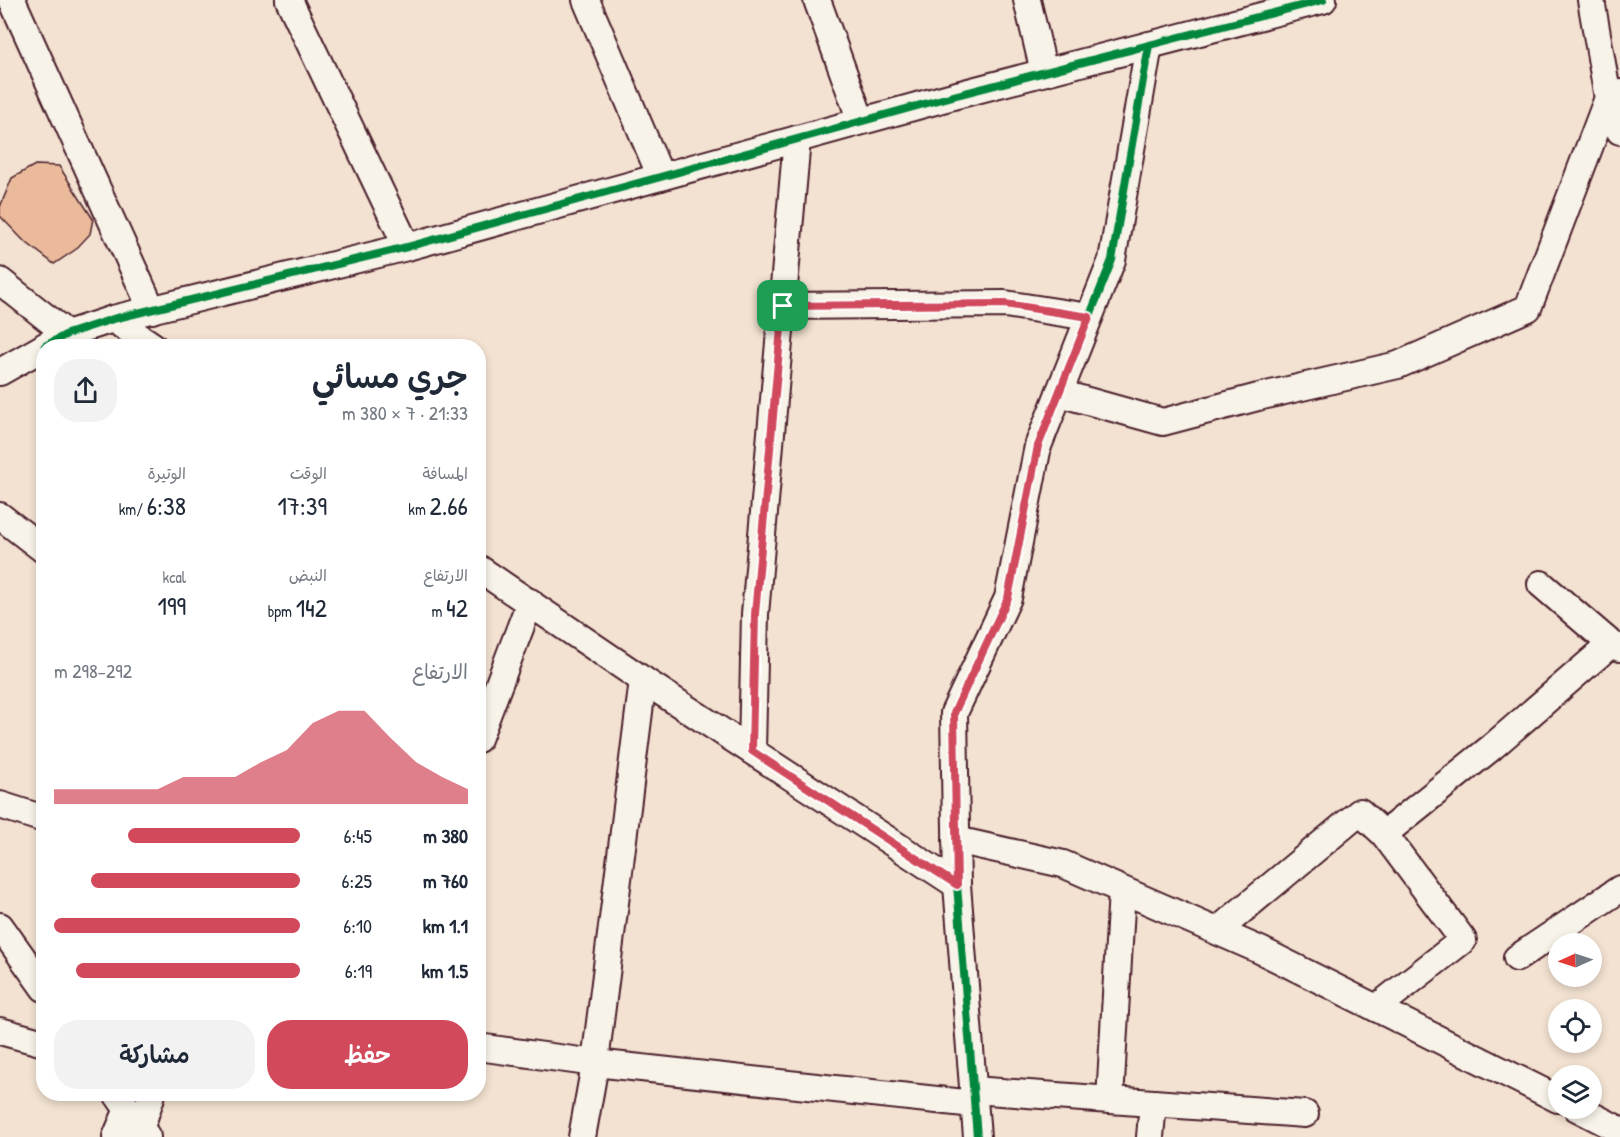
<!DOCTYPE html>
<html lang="ar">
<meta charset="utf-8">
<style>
:root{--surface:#fff;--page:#f2f2f3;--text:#1f2937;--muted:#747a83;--accent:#d1495b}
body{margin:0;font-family:"Patrick Hand","Playpen Sans Arabic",sans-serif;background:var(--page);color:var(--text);direction:rtl;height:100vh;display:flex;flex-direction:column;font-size:22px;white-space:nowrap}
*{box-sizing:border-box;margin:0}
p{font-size:20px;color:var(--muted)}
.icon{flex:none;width:33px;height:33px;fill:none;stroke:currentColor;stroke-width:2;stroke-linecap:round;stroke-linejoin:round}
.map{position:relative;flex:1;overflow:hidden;direction:ltr}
.sheet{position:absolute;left:36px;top:339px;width:450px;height:762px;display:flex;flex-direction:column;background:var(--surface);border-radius:24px;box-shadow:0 3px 9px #0003;direction:rtl}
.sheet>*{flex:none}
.needle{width:39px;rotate:267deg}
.fabs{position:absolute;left:1548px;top:933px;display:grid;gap:12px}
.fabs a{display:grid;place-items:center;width:54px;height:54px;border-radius:50%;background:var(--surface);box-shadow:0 3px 9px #0003;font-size:30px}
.pin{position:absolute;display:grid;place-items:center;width:51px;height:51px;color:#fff;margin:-26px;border-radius:12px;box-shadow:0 3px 9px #0006}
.round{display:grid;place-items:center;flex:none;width:63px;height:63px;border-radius:24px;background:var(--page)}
.summary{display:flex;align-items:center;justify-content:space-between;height:102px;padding:0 18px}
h1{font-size:33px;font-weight:600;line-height:45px}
.figures{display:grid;grid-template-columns:repeat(3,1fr);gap:9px;height:102px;padding:6px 18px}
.figures div{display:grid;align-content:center}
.figures b{font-size:26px;font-weight:600}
.figures small{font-size:16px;font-weight:400}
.figures p{font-size:16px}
.chart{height:168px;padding:12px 18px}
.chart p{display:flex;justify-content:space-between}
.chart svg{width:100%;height:108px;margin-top:6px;fill:var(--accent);opacity:.7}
.button{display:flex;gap:12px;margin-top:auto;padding:12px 18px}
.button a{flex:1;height:69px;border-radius:24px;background:var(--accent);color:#fff;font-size:24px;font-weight:600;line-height:69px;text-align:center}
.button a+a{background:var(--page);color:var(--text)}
ul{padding:0 18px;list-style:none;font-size:20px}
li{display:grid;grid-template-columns:96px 72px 1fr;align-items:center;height:45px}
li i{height:15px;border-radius:8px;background:var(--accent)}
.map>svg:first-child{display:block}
</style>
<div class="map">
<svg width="1620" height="1137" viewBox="0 0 1620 1137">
<rect width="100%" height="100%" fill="#f3e2d1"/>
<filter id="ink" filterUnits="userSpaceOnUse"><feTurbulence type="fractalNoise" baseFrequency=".0167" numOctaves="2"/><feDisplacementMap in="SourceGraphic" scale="12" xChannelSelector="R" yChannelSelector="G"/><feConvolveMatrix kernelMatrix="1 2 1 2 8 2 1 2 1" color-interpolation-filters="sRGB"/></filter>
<g filter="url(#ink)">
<path fill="#eaba9b" stroke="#4a1f2b" stroke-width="1.5" d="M35 165 59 166 93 219 90 234 75 250 54 264 23 240 0 216V207L12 178Z"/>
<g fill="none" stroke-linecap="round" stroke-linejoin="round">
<g stroke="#4a1f2b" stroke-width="30">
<g id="minor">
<path d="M12 0 152 310"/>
<path d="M289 0 407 247"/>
<path d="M586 0 661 177"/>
<path d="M817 0 861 121"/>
<path d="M1027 0 1044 72"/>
<path d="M1591 0 1608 98 1620 131"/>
<path d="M0 281 67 334"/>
<path d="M783 306 1005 304 1089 317"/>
<path d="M113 319 153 346"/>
<path d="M45 346 67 334 113 319 407 247 953 96 1323 0"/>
<path d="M0 372 44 347"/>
<path d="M1059 393 1163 422 1258 397 1398 365 1528 308 1608 98 1620 93"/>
<path d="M0 516 44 550"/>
<path d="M478 568 643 680 957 885"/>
<path d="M1541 584 1611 644 1620 648"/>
<path d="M478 739 530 602"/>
<path d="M752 751 755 614 797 139"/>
<path d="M0 805 44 819"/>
<path d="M1384 834 1492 747 1611 644"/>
<path d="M956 840 1063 864 1260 950 1558 1099"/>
<path d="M0 926 44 988"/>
<path d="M1217 931 1360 812 1384 834 1463 940 1376 1008"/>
<path d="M1517 958 1620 889"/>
<path d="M0 1031 44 1043"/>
<path d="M478 1047 595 1063 974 1104"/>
<path d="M973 1090 1305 1114"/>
<path d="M117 1094 147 1137"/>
<path d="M1110 1100 1122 890"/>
<path d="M1577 1108 1620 1130"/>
<path d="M141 1127 152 1094"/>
<path d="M116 1137 128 1109"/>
<path d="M582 1137 594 1070 643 680"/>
<path d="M977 1137 957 885 954 713 1008 598 1038 446 1112 260 1149 45"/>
<path d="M1150 1137 1153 1103"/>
</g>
</g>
<use href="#minor" stroke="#f7f3e8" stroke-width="26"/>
<g stroke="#f7f3e8" stroke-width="11">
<g id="cycleway">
<path d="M45 346 67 334 113 319 407 247 953 96 1323 0"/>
<path d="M977 1137 957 885 954 713 1008 598 1038 446 1112 260 1149 45"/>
</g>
</g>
<use href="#cycleway" stroke="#00873e" stroke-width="8"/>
</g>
</g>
<g fill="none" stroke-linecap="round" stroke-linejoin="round" filter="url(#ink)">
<g stroke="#fff" stroke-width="12">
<path id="route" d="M1005 304 1089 317 1038 446 1008 598 954 713 957 885 752 751 755 614 783 306Z"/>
</g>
<use href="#route" stroke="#d1495b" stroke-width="8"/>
</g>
</svg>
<div class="fabs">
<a><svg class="needle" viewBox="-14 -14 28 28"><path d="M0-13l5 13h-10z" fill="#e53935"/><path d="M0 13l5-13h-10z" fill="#747a83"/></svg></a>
<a><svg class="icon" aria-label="locate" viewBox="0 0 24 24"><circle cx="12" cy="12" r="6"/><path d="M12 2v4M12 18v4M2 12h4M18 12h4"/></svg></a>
<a><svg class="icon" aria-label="layers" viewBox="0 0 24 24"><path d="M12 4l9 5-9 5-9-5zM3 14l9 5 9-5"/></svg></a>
</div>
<div class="pin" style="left:783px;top:306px;background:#1e9e55"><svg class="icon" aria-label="arrive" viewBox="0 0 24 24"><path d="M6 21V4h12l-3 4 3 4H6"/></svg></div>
<section class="sheet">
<div class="summary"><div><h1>جري مسائي</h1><p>21:33 · 7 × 380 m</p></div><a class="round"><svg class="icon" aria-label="share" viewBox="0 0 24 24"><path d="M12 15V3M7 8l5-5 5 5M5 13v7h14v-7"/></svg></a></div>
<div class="figures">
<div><p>المسافة</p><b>2.66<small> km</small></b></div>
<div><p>الوقت</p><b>17:39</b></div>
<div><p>الوتيرة</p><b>6:38<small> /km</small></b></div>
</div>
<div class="figures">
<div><p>الارتفاع</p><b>42<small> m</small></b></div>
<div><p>النبض</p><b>142<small> bpm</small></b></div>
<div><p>kcal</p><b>199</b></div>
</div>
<div class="chart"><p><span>الارتفاع</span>292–298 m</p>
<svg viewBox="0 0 160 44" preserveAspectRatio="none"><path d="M0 44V38L10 38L20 38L30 38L40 38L50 33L60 33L70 33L80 27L90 22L100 11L110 6L120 6L130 17L140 27L150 33L160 38V44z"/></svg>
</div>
<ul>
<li><b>380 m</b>6:45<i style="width:70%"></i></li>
<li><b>760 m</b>6:25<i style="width:85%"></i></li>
<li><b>1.1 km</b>6:10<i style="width:100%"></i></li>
<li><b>1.5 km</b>6:19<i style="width:91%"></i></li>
</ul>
<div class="button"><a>حفظ</a><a>مشاركة</a></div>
</section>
</div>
